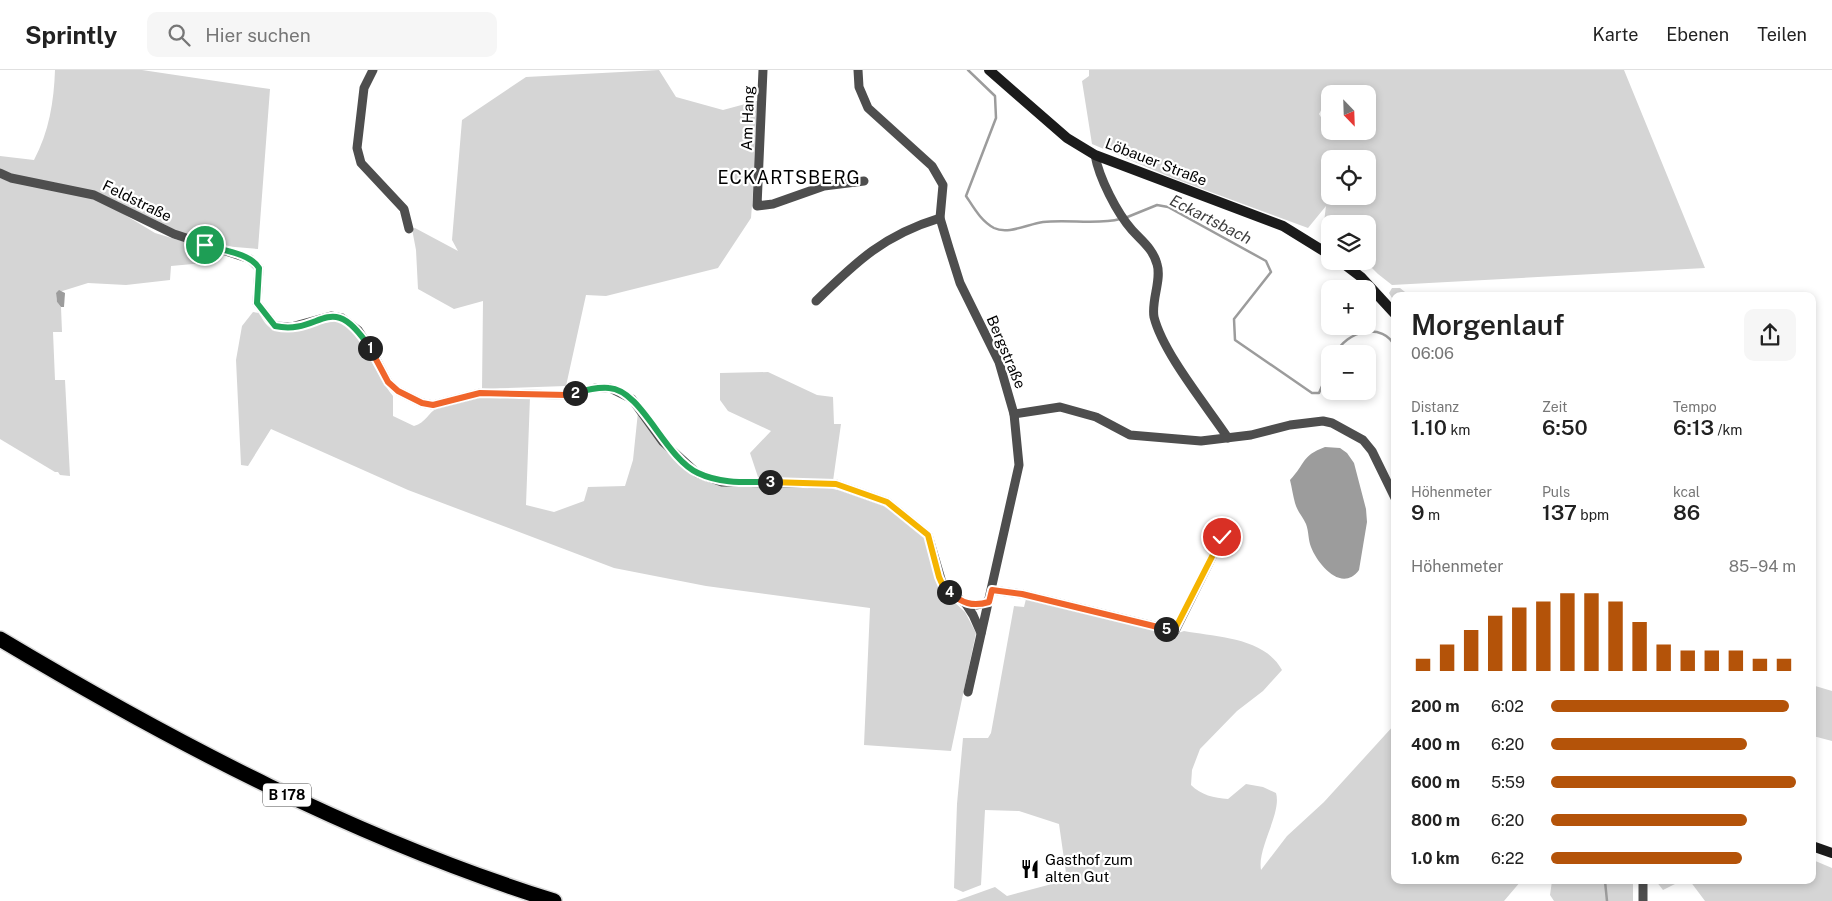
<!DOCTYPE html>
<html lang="de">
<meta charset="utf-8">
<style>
:root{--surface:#fff;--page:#f6f6f6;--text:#222;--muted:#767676;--line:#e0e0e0;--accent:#b45309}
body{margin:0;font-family:"Public Sans",sans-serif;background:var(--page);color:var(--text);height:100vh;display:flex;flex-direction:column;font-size:19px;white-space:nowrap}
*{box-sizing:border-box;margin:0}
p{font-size:16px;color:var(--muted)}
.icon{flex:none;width:28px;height:28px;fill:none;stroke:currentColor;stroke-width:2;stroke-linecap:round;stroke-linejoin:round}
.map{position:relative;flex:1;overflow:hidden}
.details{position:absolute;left:1391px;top:222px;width:425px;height:592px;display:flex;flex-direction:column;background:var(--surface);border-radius:10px;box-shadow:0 2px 8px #0003}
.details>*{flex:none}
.needle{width:32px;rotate:157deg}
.tools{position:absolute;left:1321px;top:15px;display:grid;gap:10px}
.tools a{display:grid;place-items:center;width:55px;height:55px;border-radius:10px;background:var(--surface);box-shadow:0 2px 8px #0003;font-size:25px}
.pin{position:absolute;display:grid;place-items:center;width:42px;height:42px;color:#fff;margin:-21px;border:2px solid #fff;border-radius:50%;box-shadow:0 1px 5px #0007}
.km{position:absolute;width:25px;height:25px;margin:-12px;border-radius:50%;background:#222;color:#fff;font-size:14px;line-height:25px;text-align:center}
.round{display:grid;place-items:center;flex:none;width:52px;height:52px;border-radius:10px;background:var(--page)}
.summary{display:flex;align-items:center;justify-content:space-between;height:85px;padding:0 20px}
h1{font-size:28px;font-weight:600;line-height:38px}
.figures{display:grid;grid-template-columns:repeat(3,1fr);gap:8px;height:85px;padding:5px 20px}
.figures div{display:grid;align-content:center}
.figures b{font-size:21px;font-weight:600}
.figures small{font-size:14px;font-weight:400}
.figures p{font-size:14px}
.chart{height:140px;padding:10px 20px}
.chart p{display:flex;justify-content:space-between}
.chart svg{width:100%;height:90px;margin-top:5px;stroke:var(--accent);stroke-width:6}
ul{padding:0 20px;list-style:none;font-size:16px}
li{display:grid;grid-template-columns:80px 60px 1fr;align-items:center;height:38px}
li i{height:12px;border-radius:6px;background:var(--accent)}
header{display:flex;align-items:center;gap:30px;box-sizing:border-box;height:70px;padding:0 25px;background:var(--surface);border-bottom:1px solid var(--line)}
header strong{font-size:24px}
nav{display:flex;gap:28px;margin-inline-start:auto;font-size:18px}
.search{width:350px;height:45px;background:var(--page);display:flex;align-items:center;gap:12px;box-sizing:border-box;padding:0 18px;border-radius:10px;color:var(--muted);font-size:19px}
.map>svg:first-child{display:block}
</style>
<header>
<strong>Sprintly</strong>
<div class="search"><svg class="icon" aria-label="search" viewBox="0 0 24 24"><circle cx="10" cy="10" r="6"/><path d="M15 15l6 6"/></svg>Hier suchen</div>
<nav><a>Karte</a><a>Ebenen</a><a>Teilen</a></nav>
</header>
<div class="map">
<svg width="1832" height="831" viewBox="0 0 1832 831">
<rect width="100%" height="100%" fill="#fff"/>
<g fill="#d5d5d5" fill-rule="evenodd">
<path d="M55 0H142L270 19 258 179 223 176 184 164 97 122 18 106 0 100V86L34 90C49 62 54 31 55 0Z"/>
<path d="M659 0 676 27 723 40 760 30 751 148 718 198 606 226 586 225 566 316 482 319 483 231 454 239 418 219 416 180 412 159 415 158 458 181 452 170 462 50 526 7Z"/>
<path d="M1089 0H1624L1705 198 1392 215 1378 204 1365 191H1368V154H1330V165L1323 160 1326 136 1308 158 1170 107 1092 74 1082 11 1089 6ZM1333 22 1368 24V61H1330V49L1324 52 1319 44 1330 24ZM1330 89H1368V126H1330Z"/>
<path d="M0 108 91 128 110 136 155 163 211 180 204 193 171 196 170 210 126 215 88 213 56 223 57 232 61 237 62 262H53L55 310H65L70 406 60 405 58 402H55L0 369Z"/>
<path d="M1392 218H1400L1410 226H1395V233L1389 223Z"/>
<path d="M253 242 259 243C262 248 266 256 271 258 292 270 321 246 345 253 366 275 375 303 393 326V346L414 356C426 353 428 342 438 338 467 325 499 326 530 327L526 435 554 442 584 431 588 417 625 416 633 390 638 342 678 391 722 414 833 419 849 422 880 433 925 465 940 519 965 542 976 563 951 681 864 675 870 538 706 516 614 498 408 420 271 359 248 396 241 395 236 290 242 256Z"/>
<path d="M768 302 817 325 833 327 834 354H841L833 411 759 410 750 383 771 361 728 341 720 330V303Z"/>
<path d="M1026 529 1175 564 1184 561C1216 567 1264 567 1282 600L1263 621 1237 641 1200 679 1192 700 1191 715C1201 725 1214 728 1228 729L1246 714 1263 717 1276 723C1282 743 1257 778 1261 800L1287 766 1324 732 1395 654V811H1521L1504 831H956L995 817 1007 826 1067 810 1059 754 1019 741 985 740 981 815 963 822 954 818 957 734 963 668H988L991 663 1014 536 1024 537Z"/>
<path d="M1812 615 1832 621V671L1813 666Z"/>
<path d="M1813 790 1832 798V831H1705L1690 811H1812Z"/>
<path d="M1552 811H1633V831H1554L1550 825Z"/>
<path d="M1656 811H1681L1663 820Z"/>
</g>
<g fill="#9c9c9c">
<path d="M59 220 65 223 64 237H61L57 232 56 223Z"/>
<path d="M1325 377 1340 378 1347 383 1354 393 1366 439 1367 452 1359 500C1342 523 1318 495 1311 477 1308 470 1309 462 1306 454 1303 447 1297 441 1295 433 1293 426 1292 418 1290 410 1306 393 1301 386 1325 377Z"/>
</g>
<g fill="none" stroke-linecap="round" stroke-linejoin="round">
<g stroke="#9c9c9c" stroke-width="2.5">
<path d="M968 0 995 26 996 48 966 126C974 138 981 151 994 158 1008 165 1028 154 1043 152 1067 149 1099 155 1120 149"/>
<path d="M1125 148 1157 135 1168 137 1266 191 1271 202 1234 249 1235 270 1312 323H1319L1330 298"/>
<path d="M1336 284C1345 261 1384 251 1395 277"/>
<path d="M1605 811 1607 831"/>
</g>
<g stroke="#dbdbdb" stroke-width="18">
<path id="highway" d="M0 569C176 674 357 769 554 831"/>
</g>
<g stroke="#4e4e4e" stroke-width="9">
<path d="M373 0 364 18 357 78 361 93 404 139 409 159"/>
<path d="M763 0 757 136 773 134 824 116 864 111"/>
<path d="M858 0 859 17 868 38 932 96 943 115 940 148 949 178 960 213 999 292 1014 344 1019 395 968 622"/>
<path d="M1095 85C1099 108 1117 143 1132 160 1142 171 1153 179 1157 194 1162 210 1151 230 1154 247 1163 283 1206 335 1228 368"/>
<path d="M0 103 11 108 94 125 174 164 250 189 259 198 257 233 275 256 291 257 331 246 342 248 358 260 374 285 388 312 398 321 422 333 433 335 480 323 567 325 595 318H610L632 329 663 372 697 403 722 412 836 414 887 432 928 465 943 516 966 534 973 545 981 563"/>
<path d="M816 231C857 191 884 165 940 148"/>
<path d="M1014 344 1060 337 1096 347 1130 365 1201 371 1251 365 1290 355 1323 351 1332 353 1363 370 1372 381 1395 428"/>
<path d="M992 520 1022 524 1175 561 1222 467"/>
<path d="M966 534 977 535 989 532"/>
<path d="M1643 831V811"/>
</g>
<g stroke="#1b1b1b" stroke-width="10">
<path d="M989 0 1067 68 1095 85 1283 156 1330 185"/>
<path d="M1340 191 1361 207 1395 244"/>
<path d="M1812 776 1832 783"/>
</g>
<use href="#highway" stroke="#000" stroke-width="15"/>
</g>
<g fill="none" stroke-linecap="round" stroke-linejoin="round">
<g stroke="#fff" stroke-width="10">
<path id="split-1" d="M205 175C221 180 250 183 259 198L257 233 275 256C322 266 330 217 370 278"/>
</g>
<g stroke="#fff" stroke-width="10">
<path id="split-2" d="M370 278 388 312 398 321 422 333 433 335 480 323 567 325 575 323"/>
</g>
<g stroke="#fff" stroke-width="10">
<path id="split-3" d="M575 323C586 320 597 317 609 318 642 320 664 387 698 403 721 414 746 412 770 412"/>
</g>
<g stroke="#fff" stroke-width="10">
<path id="split-4" d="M770 412 836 414 887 432 928 465 939 507 943 516 949 522"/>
</g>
<g stroke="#fff" stroke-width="10">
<path id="split-5" d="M949 522C962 533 972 537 989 532L992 520 1022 524 1166 559"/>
</g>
<g stroke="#fff" stroke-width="10">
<path id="split-6" d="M1166 559 1174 561 1222 467"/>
</g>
<use href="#split-1" stroke="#22a559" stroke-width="6"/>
<use href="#split-2" stroke="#f0652b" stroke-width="6"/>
<use href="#split-3" stroke="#22a559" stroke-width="6"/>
<use href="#split-4" stroke="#f5b400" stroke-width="6"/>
<use href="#split-5" stroke="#f0652b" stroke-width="6"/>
<use href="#split-6" stroke="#f5b400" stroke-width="6"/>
</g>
<defs>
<g id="restaurant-bare" transform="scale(1.5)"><path d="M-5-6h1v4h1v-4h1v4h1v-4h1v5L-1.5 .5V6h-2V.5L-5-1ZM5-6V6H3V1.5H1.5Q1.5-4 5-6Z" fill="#000" stroke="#fff" stroke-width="2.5" paint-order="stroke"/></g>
</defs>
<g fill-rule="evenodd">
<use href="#restaurant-bare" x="1030" y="799"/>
</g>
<g text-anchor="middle" stroke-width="4.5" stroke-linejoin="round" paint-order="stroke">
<rect fill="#fff" stroke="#4c4c4c" stroke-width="1" x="263" y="713.5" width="48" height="23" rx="4"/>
<g font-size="14" font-weight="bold" fill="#000">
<text x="287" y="730">B 178</text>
</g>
<g font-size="15" fill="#000" stroke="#fff">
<text transform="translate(748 48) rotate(-88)" y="5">Am Hang</text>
<text transform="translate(1156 92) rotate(21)" y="5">Löbauer Straße</text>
<text transform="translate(137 131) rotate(26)" y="5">Feldstraße</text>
<text transform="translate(1006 282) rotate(67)" y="5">Bergstraße</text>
</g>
<g font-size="15" fill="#000" stroke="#fff" text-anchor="start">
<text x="1045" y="795">Gasthof zum<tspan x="1045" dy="17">alten Gut</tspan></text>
</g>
<g font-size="16" font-style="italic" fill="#3d3d3d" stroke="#fff">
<text transform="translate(1211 149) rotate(27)" y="6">Eckartsbach</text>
</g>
<g font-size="18" letter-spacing="1" fill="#000" stroke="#fff">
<text x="789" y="114">ECKARTSBERG</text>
</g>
</g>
</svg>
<div class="tools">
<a><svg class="needle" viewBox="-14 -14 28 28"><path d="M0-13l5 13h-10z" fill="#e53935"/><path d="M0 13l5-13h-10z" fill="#767676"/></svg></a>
<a><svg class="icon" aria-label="locate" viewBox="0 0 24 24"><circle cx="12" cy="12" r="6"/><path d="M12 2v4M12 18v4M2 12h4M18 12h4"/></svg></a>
<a><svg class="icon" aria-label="layers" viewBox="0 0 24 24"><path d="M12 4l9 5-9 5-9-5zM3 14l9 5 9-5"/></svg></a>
<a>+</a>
<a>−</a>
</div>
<div class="pin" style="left:205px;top:175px;background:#1e9e55"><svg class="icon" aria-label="arrive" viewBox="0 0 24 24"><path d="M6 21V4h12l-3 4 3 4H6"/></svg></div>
<div class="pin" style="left:1222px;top:467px;background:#d93025"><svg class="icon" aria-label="check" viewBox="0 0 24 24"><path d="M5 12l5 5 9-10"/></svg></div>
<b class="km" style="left:370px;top:278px">1</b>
<b class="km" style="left:575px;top:323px">2</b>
<b class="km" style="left:770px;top:412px">3</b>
<b class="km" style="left:949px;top:522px">4</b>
<b class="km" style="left:1166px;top:559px">5</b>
<section class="details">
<div class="summary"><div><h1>Morgenlauf</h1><p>06:06</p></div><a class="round"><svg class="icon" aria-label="share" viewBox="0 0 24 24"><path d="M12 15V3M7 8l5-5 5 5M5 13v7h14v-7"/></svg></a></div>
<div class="figures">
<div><p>Distanz</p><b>1.10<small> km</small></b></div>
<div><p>Zeit</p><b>6:50</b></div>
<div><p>Tempo</p><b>6:13<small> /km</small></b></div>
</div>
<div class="figures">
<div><p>Höhenmeter</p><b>9<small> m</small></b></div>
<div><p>Puls</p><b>137<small> bpm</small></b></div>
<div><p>kcal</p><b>86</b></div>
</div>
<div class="chart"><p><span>Höhenmeter</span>85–94 m</p>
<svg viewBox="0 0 160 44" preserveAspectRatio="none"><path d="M5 44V38M15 44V31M25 44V24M35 44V17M45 44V13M55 44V10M65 44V6M75 44V6M85 44V10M95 44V20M105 44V31M115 44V34M125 44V34M135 44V34M145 44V38M155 44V38"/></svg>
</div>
<ul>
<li><b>200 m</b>6:02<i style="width:97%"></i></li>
<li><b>400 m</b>6:20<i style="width:80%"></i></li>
<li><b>600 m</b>5:59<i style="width:100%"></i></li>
<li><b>800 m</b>6:20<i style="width:80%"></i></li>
<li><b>1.0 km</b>6:22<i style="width:78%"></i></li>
</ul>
</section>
</div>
